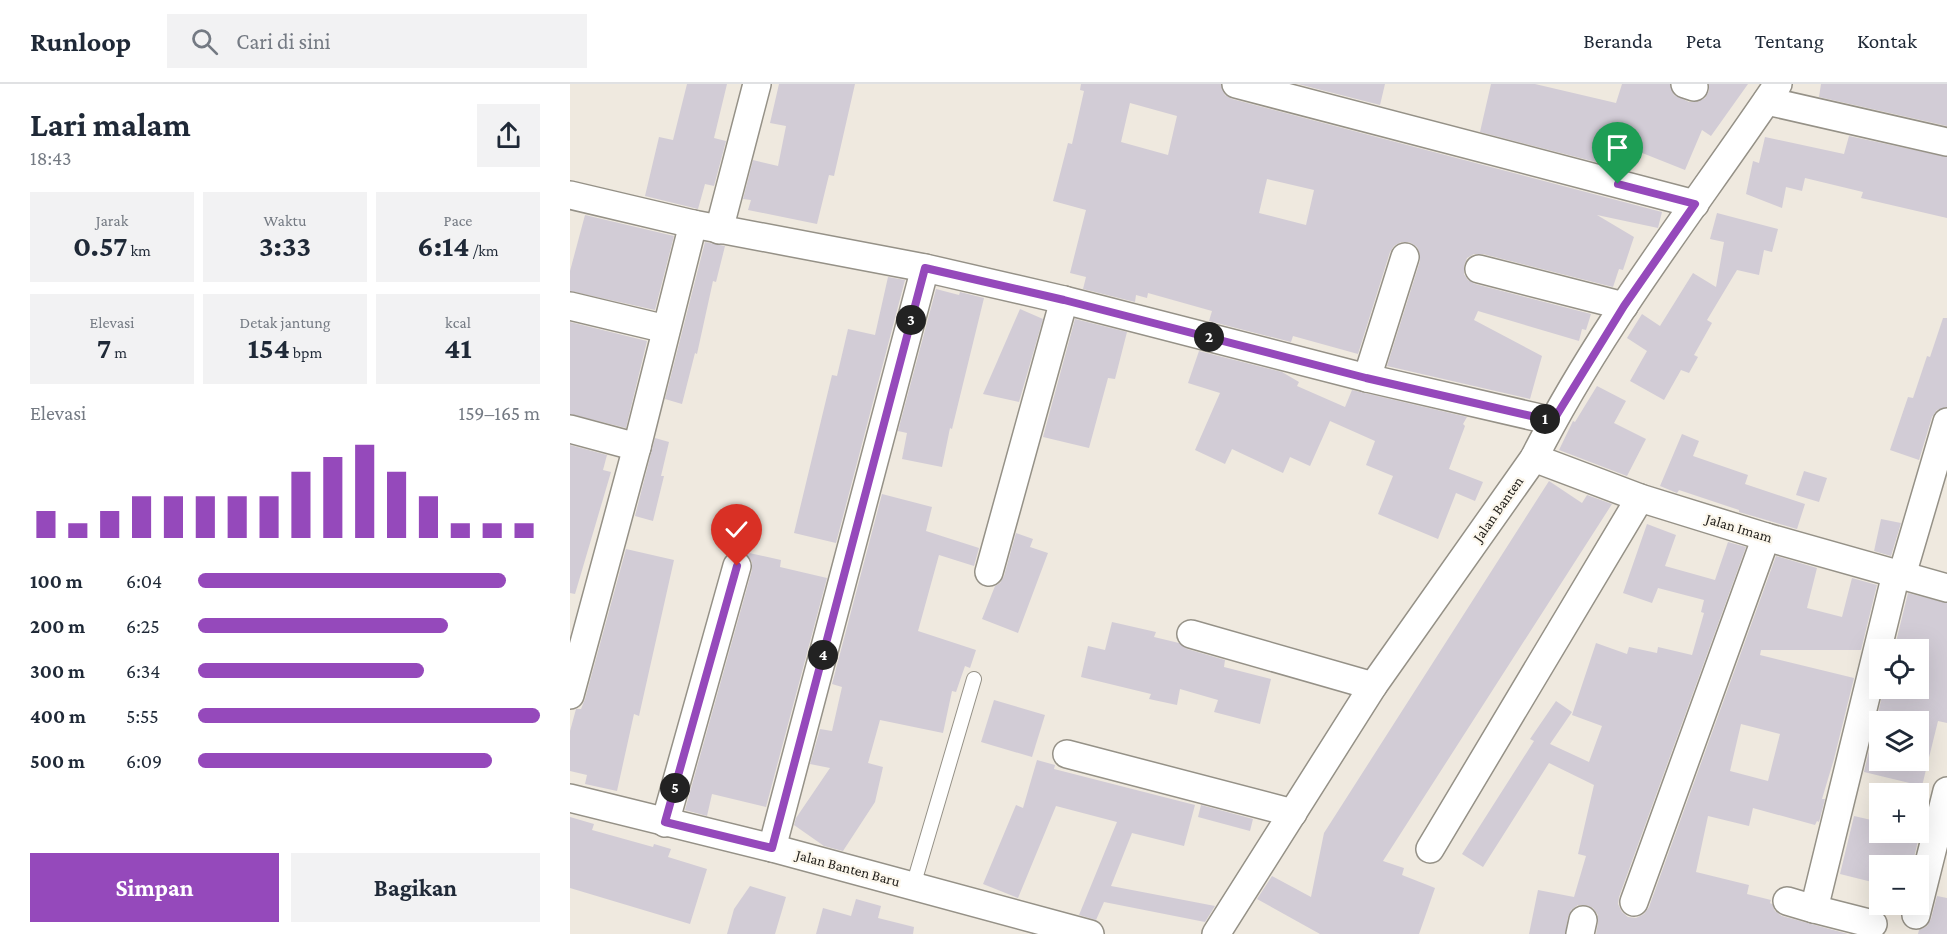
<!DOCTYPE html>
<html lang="id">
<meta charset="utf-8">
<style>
:root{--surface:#fff;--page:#f2f2f3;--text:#1f2937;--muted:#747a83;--line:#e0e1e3;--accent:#9549bb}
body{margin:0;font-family:"Crimson Pro",serif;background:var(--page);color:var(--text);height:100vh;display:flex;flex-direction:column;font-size:22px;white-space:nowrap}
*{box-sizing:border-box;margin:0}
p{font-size:20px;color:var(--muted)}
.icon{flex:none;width:33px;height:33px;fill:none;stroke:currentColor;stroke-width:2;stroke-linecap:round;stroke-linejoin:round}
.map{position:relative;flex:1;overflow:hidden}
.drawer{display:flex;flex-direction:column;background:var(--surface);width:570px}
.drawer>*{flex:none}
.controls{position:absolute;left:1299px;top:555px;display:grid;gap:12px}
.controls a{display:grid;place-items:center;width:60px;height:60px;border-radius:0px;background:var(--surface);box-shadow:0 6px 24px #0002;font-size:30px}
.pin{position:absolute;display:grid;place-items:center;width:51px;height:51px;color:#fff;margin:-62px -26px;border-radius:50% 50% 50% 0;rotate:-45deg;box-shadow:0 0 6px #0007}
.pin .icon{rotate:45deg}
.km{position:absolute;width:30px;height:30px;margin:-15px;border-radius:50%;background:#222;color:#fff;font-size:16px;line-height:30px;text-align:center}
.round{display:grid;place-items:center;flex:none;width:63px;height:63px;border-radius:0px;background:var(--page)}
.overview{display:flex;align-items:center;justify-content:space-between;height:102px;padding:0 30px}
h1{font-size:33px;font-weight:700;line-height:45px}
.metrics{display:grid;grid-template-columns:repeat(3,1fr);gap:9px;height:102px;padding:6px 30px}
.metrics div{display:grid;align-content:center;border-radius:0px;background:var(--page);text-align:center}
.metrics b{font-size:30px;font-weight:700}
.metrics small{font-size:16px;font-weight:400}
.metrics p{font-size:16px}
.chart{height:168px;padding:12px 30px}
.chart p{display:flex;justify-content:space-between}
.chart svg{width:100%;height:108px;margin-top:6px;stroke:var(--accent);stroke-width:6}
.action{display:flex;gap:12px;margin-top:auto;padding:12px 30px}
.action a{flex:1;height:69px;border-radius:0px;background:var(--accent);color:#fff;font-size:24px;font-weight:700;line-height:69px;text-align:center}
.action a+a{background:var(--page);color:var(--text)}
ul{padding:0 30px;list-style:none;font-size:20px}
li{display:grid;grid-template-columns:96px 72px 1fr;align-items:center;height:45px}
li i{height:15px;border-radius:8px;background:var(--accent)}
header{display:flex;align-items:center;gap:36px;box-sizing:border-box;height:84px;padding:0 30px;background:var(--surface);border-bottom:2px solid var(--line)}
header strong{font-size:28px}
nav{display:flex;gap:33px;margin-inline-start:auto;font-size:21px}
.search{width:420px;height:54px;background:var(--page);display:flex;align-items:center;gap:15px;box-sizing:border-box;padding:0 21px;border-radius:0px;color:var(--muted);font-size:22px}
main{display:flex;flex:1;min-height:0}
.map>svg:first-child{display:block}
</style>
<header>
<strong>Runloop</strong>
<div class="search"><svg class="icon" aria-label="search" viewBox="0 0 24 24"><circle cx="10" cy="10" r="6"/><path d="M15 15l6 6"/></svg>Cari di sini</div>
<nav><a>Beranda</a><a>Peta</a><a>Tentang</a><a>Kontak</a></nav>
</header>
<main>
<section class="drawer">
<div class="overview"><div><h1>Lari malam</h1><p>18:43</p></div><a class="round"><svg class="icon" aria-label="share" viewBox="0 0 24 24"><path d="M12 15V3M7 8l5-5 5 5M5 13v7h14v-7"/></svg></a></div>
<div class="metrics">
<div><p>Jarak</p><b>0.57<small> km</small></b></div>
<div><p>Waktu</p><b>3:33</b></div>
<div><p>Pace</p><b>6:14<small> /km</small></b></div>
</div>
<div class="metrics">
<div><p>Elevasi</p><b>7<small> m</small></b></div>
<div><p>Detak jantung</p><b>154<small> bpm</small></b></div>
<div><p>kcal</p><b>41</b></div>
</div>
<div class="chart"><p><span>Elevasi</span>159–165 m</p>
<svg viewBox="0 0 160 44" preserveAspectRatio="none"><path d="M5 44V33M15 44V38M25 44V33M35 44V27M45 44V27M55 44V27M65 44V27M75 44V27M85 44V17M95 44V11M105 44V6M115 44V17M125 44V27M135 44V38M145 44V38M155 44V38"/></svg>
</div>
<ul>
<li><b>100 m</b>6:04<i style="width:90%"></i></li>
<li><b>200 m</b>6:25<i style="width:73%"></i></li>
<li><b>300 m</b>6:34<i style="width:66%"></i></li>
<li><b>400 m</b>5:55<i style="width:100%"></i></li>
<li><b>500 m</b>6:09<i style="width:86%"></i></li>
</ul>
<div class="action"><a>Simpan</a><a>Bagikan</a></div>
</section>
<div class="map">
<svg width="1377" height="850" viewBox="0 0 1377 850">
<rect width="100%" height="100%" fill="#efe9df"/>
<g fill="#d2ccd6" fill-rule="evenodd">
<path d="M117 0H157L144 54 156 57 144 102 135 100 128 125 75 112 89 53 103 56Z"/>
<path d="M209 0H285L264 92 259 91 247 140 178 126 181 116 173 115 183 76 208 82 216 42 200 39Z"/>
<path d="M511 0H651L655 11 662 15 1092 128 1088 144 1027 131 1064 153 1053 186 1049 185 1043 203 913 170H904L897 174 894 182V190L898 196 905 200 1021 230 1016 246 1012 245 1009 257 908 227 904 236 972 272 960 315 817 282 850 177V170L847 163 839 158H831L824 162 820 168 788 270 723 252 721 258 639 237 642 227 578 209 577 214 566 211 565 218 513 205 516 193 500 189 516 126 483 117 498 59 502 60 514 7 510 6ZM560 19 607 32 598 71 551 58ZM697 95 744 106 736 141 689 129Z"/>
<path d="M728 0H815L810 21Z"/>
<path d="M921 0H965L1046 19 1052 0H1100L1104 11 1119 18H1127L1135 14 1139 7V0H1178L1141 52 1132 46 1115 86 1032 53 1026 78 910 48Z"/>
<path d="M1251 0H1377V42L1249 13Z"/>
<path d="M1279 52 1377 73V134L1291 114 1293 108 1235 94 1232 107 1216 103 1212 124 1176 110 1183 77 1189 79 1195 53 1274 70Z"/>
<path d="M1147 129 1208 145 1202 168 1194 166 1189 191 1167 186 1137 236 1142 239 1124 271 1128 273 1119 289 1111 286 1094 316 1060 297 1077 267 1057 254 1072 230 1090 242 1123 189 1146 203 1154 158 1140 155Z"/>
<path d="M15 131 104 152 85 226 0 207V187Z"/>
<path d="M135 158 155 162 146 198 143 197 127 270 125 269 112 320 95 315Z"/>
<path d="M318 193 335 196 266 459 224 449 262 291 267 292 278 245 305 251Z"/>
<path d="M366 205 389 211 390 208 414 214 382 345 380 344 372 383 332 375 337 349 328 347Z"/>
<path d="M450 225 473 235 449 318 413 310Z"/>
<path d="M1373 234H1377V323L1367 326 1362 333 1349 376 1320 366 1338 313 1343 314 1357 272 1360 273Z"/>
<path d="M505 235 557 248 545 295 538 294 519 364 473 353Z"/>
<path d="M0 238 77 257 56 344 0 330Z"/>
<path d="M629 267 712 288 729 298 727 302 775 323 782 306 897 333 893 340 895 342 879 385 913 398 905 417 886 409 868 455 808 430 823 392 796 381 805 357 760 337 740 382 720 373 713 389 662 365 655 380 625 366 650 309 618 299Z"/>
<path d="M1027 302 1056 317 1044 339 1076 355 1057 392 989 366 1003 337 1005 338Z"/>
<path d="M1112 350 1129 357 1123 372 1178 391 1175 400 1235 420 1227 445 1169 428V426L1109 406 1107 409 1090 402Z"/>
<path d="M85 354 99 358 91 392H94L83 437 65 432Z"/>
<path d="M0 361 37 371 33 386 41 388 5 510 0 509Z"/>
<path d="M1234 387 1257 394 1249 418 1226 411Z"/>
<path d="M979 397 1012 419 1017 411 1042 420 813 777 834 784 832 791 865 804 849 850H750L687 815 702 792 741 813 754 749Z"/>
<path d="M312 410 362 423 356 447 409 464 404 482 369 471 348 547 406 566 400 584 395 582 386 608 382 607 373 649 310 636 298 679 313 683 305 718 273 767 254 762 224 741 226 734 260 684 240 680 250 645 262 647 272 603 262 600Z"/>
<path d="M1311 435 1331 439 1321 472 1304 467Z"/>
<path d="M1077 440 1106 451 1095 482 1145 496 1158 458 1176 463 1049 813 1048 820 1052 828 1058 833 1066 834 1074 830 1079 823 1206 472 1247 484 1237 524 1272 533 1282 494 1307 501 1291 566H1191L1190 571 1284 594 1264 675 1252 715H1255L1249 738 1247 737 1245 741 1183 724 1179 742 1138 732 1126 788 1179 801 1177 810 1201 816 1200 819 1202 820 1205 827 1212 832 1278 850H1026L1028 839V831L1023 824 1016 821H1008L1001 826 998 833 995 850H959L968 806 1004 813 1016 772 1008 770 1024 701 979 679 913 783 892 770 964 657 960 655 986 617 1002 628 980 660 1019 678 1032 642 1002 631 1026 559 1057 570 1059 563 1087 569 1088 563 1122 571 1134 529 1131 528 1134 516 1088 504 1082 519 1053 509ZM1171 640 1210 650 1198 697 1160 687Z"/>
<path d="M446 449 463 455 460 463 478 469 448 549 412 535 425 502 430 499 434 492Z"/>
<path d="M56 465 104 476 69 632 64 630 47 707 15 700 17 691 0 687V647L6 625H11L15 615Z"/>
<path d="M175 468 211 476 210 483 257 494 196 723 142 710 137 732 115 726 182 486V478Z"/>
<path d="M1338 509 1377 519V639L1368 637 1352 702 1294 688 1314 604H1348V566H1324ZM1310 638H1348V676H1310Z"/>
<path d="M542 538 586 548 584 553 609 559 617 565 655 576 654 583 701 595 690 640 644 628 648 616 610 605 607 621 579 615 581 610 511 593 518 562 535 566Z"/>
<path d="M424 616 475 631 462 673 411 658Z"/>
<path d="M467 676 485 681 484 685 625 721 614 762 562 749 541 802 645 822 635 838 534 818 526 836 509 831 547 738 486 722 448 814 413 800 446 721 453 724Z"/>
<path d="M631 721 683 735 680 747 628 733Z"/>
<path d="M1284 732 1310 738V748H1350L1342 782H1310V800L1270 790Z"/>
<path d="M0 733 24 740 22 746 83 763 84 760 101 765 98 773 137 785 120 840 0 804Z"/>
<path d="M180 802 216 813 205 850H157L164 825Z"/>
<path d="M1367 812 1377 814V850H1348L1349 846 1357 842 1361 835Z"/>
<path d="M286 815 311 822 308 834 344 843 343 850H246L253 824 281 832Z"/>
</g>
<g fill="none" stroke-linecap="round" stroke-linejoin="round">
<g stroke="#959187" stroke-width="16">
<path id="lane" d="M343 802 404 595"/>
</g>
<g stroke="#959187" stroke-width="30">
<g id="street">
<path d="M666 0 1125 120"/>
<path d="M1115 0 1124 3"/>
<path d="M1197 17 1377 58"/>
<path d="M0 111 123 140"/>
<path d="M149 146 187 0"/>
<path d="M909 185 1054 222"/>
<path d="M0 222 96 245"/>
<path d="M797 294 835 173"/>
<path d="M0 345 67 363"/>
<path d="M964 374 1070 414 1196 453 1377 504"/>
<path d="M419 488 494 216"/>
<path d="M1332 491 1377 338"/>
<path d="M621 550 803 602"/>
<path d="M0 611 67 363 123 140 355 184 494 216 797 294 983 337"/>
<path d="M497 670 723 729"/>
<path d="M0 714 202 764 520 850"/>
<path d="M95 739 167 482"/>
<path d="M202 764 355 184"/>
<path d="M860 765 1070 414"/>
<path d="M1217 817 1244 825 1326 490"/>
<path d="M1064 818 1196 453"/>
<path d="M1244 825 1303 840"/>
<path d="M1346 831 1377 707"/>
<path d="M646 850 803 602 964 374C1031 241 1125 123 1208 0"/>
<path d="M1010 850 1013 836"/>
</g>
</g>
<use href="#lane" stroke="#fff" stroke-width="14"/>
<use href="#street" stroke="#fff" stroke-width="27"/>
</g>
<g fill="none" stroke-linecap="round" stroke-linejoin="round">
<g stroke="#fff" stroke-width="12">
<path id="route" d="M167 482 95 738 202 764 355 184 494 216 796 294 983 337 1054 222 1125 120 1048 100"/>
</g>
<use href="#route" stroke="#9549bb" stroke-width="8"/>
</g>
<g text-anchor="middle" stroke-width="4.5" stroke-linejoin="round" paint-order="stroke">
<g font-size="15" fill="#1f1d19" stroke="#fcf7ec">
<text transform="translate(928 425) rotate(-55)" y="5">Jalan Banten</text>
<text transform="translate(1169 444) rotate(17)" y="5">Jalan Imam</text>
<text transform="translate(278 784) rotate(15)" y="5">Jalan Banten Baru</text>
</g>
</g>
</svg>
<div class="controls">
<a><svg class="icon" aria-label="locate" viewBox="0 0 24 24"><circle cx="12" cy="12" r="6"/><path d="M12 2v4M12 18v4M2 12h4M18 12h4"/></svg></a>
<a><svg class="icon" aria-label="layers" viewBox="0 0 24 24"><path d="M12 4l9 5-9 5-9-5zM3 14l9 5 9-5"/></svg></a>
<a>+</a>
<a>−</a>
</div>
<div class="pin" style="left:1048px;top:100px;background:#1e9e55"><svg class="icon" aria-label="arrive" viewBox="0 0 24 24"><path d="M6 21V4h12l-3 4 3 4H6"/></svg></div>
<div class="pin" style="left:167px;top:482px;background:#d93025"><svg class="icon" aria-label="check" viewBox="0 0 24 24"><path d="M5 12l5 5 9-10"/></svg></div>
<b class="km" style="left:975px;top:335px">1</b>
<b class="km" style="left:639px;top:253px">2</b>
<b class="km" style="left:341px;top:236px">3</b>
<b class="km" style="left:253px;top:571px">4</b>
<b class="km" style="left:105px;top:704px">5</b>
</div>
</main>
